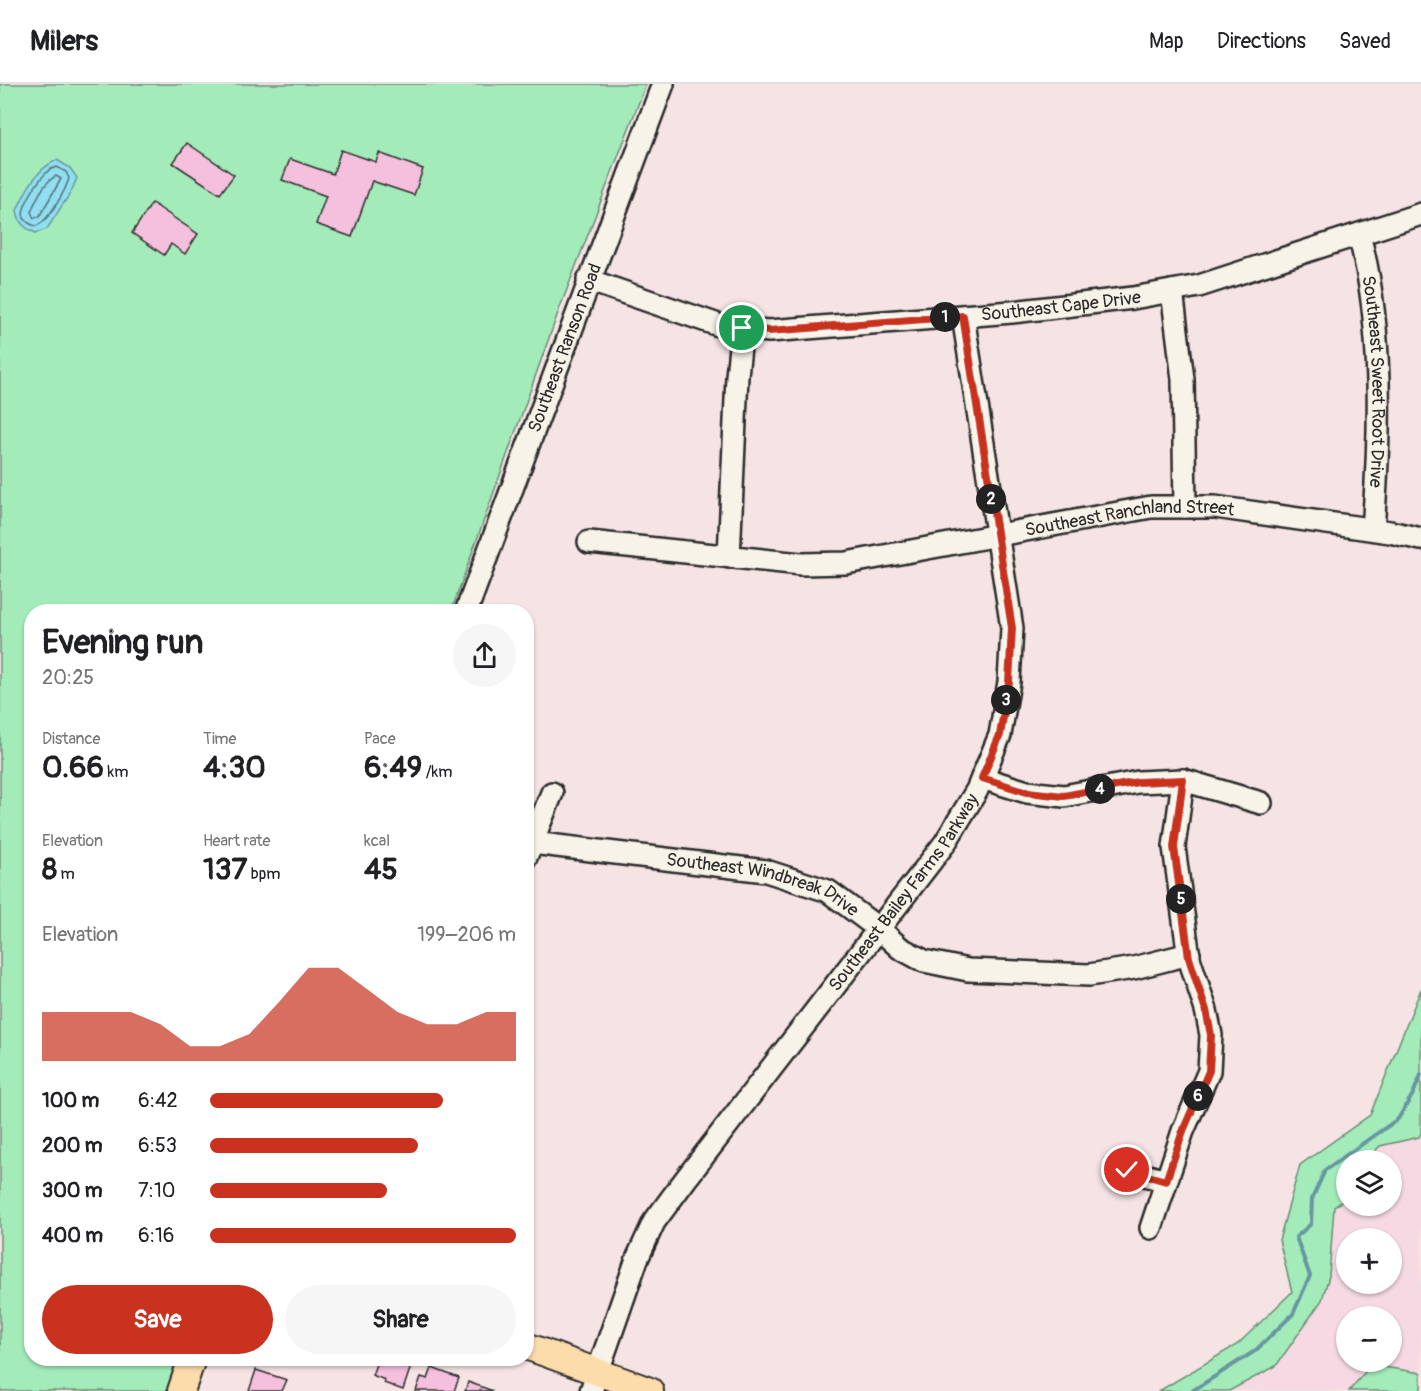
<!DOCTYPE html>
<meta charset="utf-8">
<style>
:root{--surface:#fff;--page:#f6f6f6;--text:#202124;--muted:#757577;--line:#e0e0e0;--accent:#c8321e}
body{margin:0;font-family:Pangolin,sans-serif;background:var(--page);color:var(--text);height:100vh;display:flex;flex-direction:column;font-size:22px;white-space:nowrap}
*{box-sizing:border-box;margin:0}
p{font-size:20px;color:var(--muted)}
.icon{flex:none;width:33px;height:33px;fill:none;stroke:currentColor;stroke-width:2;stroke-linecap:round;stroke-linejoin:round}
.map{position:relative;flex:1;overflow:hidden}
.drawer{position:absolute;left:24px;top:520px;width:510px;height:762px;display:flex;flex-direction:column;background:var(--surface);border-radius:24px;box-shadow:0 2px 4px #0004}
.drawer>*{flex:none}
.controls{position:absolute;left:1336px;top:1066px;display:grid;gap:12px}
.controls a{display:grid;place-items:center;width:66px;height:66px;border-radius:50%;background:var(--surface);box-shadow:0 2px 4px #0004;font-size:30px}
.pin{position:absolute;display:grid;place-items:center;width:51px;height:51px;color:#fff;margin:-26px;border:3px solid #fff;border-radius:50%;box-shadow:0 2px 6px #0007}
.km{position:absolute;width:30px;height:30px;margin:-15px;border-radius:50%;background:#222;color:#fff;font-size:16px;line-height:30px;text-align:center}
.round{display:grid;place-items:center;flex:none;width:63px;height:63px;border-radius:32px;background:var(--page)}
.head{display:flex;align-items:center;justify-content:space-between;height:102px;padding:0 18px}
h1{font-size:33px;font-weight:700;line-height:45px}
.figures{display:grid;grid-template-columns:repeat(3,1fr);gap:9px;height:102px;padding:6px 18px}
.figures div{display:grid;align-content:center}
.figures b{font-size:30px;font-weight:700}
.figures small{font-size:16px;font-weight:400}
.figures p{font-size:16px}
.chart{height:168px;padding:12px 18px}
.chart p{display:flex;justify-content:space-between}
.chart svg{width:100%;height:108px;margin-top:6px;fill:var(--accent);opacity:.7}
.primary-button{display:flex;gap:12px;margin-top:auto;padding:12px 18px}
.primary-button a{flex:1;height:69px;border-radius:36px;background:var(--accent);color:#fff;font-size:24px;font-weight:700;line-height:69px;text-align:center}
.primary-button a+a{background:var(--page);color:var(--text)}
ul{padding:0 18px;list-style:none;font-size:20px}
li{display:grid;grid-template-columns:96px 72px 1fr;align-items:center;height:45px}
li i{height:15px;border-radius:8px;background:var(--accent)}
header{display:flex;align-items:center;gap:36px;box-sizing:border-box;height:84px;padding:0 30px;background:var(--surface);border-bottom:2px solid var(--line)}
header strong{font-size:28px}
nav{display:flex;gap:33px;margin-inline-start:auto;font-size:21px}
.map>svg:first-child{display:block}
</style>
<header>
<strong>Milers</strong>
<nav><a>Map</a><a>Directions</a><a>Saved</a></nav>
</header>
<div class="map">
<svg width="1421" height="1307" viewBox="0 0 1421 1307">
<rect width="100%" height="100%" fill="#f6e4e5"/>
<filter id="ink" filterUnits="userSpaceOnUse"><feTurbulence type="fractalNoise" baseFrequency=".0167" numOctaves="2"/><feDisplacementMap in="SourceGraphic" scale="12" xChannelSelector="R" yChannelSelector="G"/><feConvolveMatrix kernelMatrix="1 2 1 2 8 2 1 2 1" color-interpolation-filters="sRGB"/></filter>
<g filter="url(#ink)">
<path fill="#f6d9e3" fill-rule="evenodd" d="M1421 1049V1307H1229L1276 1282 1329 1192 1334 1122 1347 1114V1122H1392V1077H1366L1380 1062 1419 1053ZM1347 1155H1392V1200H1347ZM1347 1233H1392V1278H1347Z"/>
<g fill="#a3ecba" stroke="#678c72" stroke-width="1.5">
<path d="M0 0H646L559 226 451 528H32V1275H182L171 1307H0Z"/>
<path d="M1421 905V1049L1419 1053 1380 1062 1366 1077H1347V1114L1334 1123 1329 1192 1322 1216 1276 1282 1229 1307H1159L1238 1260 1292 1208 1279 1156 1300 1081 1370 1031Z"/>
<path d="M1371 1281 1421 1289V1307H1349Z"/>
</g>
<path fill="#91def0" stroke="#6896a1" stroke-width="1.5" d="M57 76 70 84 77 94 71 108 47 145 36 149C24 144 19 139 17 126 26 106 36 85 57 76Z"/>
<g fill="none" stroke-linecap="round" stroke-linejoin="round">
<g stroke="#54737a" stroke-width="1.5">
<path d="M57 83 66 88 69 94C66 106 48 138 36 142 32 141 27 139 24 134 19 124 40 94 48 87 50 85 54 84 57 83Z"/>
<path d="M56 92 61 95 39 133 34 134 31 128C36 115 44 98 56 92Z"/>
</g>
<path stroke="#6896a1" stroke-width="4" d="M1192 1307 1255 1267 1293 1230 1310 1192 1296 1153 1311 1140 1312 1115 1325 1086 1398 1035 1413 1010 1421 991"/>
</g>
<g fill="#f5c0dd" stroke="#2b2b2b" stroke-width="1.5">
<path d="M187 59 234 91 220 110 173 79Z"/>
<path d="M341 66 376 78 379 69 423 85 414 111 372 97 352 153 316 140 326 112 282 96 290 75 333 90Z"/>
<path d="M152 119 198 150 185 170 171 160 164 171 132 149Z"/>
<path d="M378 1275H390L411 1282 403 1306 384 1299 385 1296 372 1291Z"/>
<path d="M432 1284 459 1294 454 1307H416L421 1293 428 1295Z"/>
<path d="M256 1286 287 1296 282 1307H249Z"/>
<path d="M468 1298 493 1307H465Z"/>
</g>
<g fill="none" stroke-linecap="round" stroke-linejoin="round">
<g stroke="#2b2b2b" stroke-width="26">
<g id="minor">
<path id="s1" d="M1359 151C1384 241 1380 353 1373 445"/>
<path id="s2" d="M588 196 724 243 769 247 1012 228 1133 214 1199 202 1421 130"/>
<path d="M1172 207 1183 295 1185 423"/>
<path id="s3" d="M589 458 801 480 846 479 1151 423H1215L1390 448 1421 455"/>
<path d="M729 473 737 292 742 244"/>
<path id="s4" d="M466 528 663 0"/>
<path d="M982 694 1027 708 1064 712 1138 698 1183 696 1261 719"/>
<path id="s5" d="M532 759 766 787 828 807 879 845 900 864 924 877 968 886 1089 891 1134 884 1189 870"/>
<path d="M526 773 552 709"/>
<path d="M1127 1086 1166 1097"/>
<path d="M1151 1144 1183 1047 1209 987 1211 951 1206 926 1189 874 1174 763 1183 696"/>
<path id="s6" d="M591 1307 637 1175 654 1138 685 1096 945 759 977 706 1000 651 1009 598 1012 544 963 232"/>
</g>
</g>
<g stroke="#2b2b2b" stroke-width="30">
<g id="major">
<path d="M526 1262 650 1307"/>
<path d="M181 1307 192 1275"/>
</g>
</g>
<use href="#minor" stroke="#f7f3e8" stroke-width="21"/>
<use href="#major" stroke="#fddcac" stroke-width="26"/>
</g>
</g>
<g fill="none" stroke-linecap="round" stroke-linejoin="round" filter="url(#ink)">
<g stroke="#fff" stroke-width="12">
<path id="route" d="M742 244 769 247 963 232 1012 544 1009 598 1000 651 982 694 1027 708 1064 712 1138 698 1183 696 1174 763 1189 874 1206 926 1211 951 1209 987 1183 1047 1166 1097 1127 1086"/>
</g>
<use href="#route" stroke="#c8321e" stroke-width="8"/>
</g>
<g text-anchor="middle" stroke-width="6" stroke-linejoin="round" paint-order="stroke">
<g font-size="18" fill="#2b2b2b" stroke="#f7f3e8">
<text dy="6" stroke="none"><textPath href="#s2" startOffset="482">Southeast Cape Drive</textPath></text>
<text dy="6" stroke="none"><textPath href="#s4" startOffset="282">Southeast Ranson Road</textPath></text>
<text dy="6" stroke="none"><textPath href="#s1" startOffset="148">Southeast Sweet Root Drive</textPath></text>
<text dy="6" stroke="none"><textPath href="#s3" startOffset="546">Southeast Ranchland Street</textPath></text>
<text dy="6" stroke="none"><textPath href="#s5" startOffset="236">Southeast Windbreak Drive</textPath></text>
<text dy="6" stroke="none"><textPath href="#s6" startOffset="594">Southeast Bailey Farms Parkway</textPath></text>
</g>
</g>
</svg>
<div class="controls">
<a><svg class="icon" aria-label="layers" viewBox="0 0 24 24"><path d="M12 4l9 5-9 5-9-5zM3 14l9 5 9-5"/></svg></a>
<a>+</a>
<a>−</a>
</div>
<div class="pin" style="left:742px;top:244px;background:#1e9e55"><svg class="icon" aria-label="arrive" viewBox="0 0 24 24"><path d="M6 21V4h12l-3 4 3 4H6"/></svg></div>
<div class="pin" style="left:1127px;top:1086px;background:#d93025"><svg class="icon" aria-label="check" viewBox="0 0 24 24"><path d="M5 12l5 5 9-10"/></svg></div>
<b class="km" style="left:945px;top:233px">1</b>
<b class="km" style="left:991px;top:415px">2</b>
<b class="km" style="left:1006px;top:616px">3</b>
<b class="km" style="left:1100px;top:705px">4</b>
<b class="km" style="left:1181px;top:815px">5</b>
<b class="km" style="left:1198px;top:1012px">6</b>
<section class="drawer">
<div class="head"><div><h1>Evening run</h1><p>20:25</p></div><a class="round"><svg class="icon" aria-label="share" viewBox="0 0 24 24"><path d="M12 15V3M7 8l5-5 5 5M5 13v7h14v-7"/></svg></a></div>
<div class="figures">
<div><p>Distance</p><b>0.66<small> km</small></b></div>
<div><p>Time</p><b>4:30</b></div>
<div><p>Pace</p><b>6:49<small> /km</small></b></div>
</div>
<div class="figures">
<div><p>Elevation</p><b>8<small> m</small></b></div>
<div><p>Heart rate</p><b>137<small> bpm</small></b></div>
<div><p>kcal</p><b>45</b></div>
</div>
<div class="chart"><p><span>Elevation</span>199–206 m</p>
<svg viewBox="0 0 160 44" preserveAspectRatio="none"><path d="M0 44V24L10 24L20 24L30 24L40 29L50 38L60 38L70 33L80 20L90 6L100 6L110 15L120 24L130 29L140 29L150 24L160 24V44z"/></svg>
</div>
<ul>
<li><b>100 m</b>6:42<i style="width:76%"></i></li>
<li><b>200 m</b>6:53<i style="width:68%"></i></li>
<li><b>300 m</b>7:10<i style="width:58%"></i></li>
<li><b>400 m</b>6:16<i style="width:100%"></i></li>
</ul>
<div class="primary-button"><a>Save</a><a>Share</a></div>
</section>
</div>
